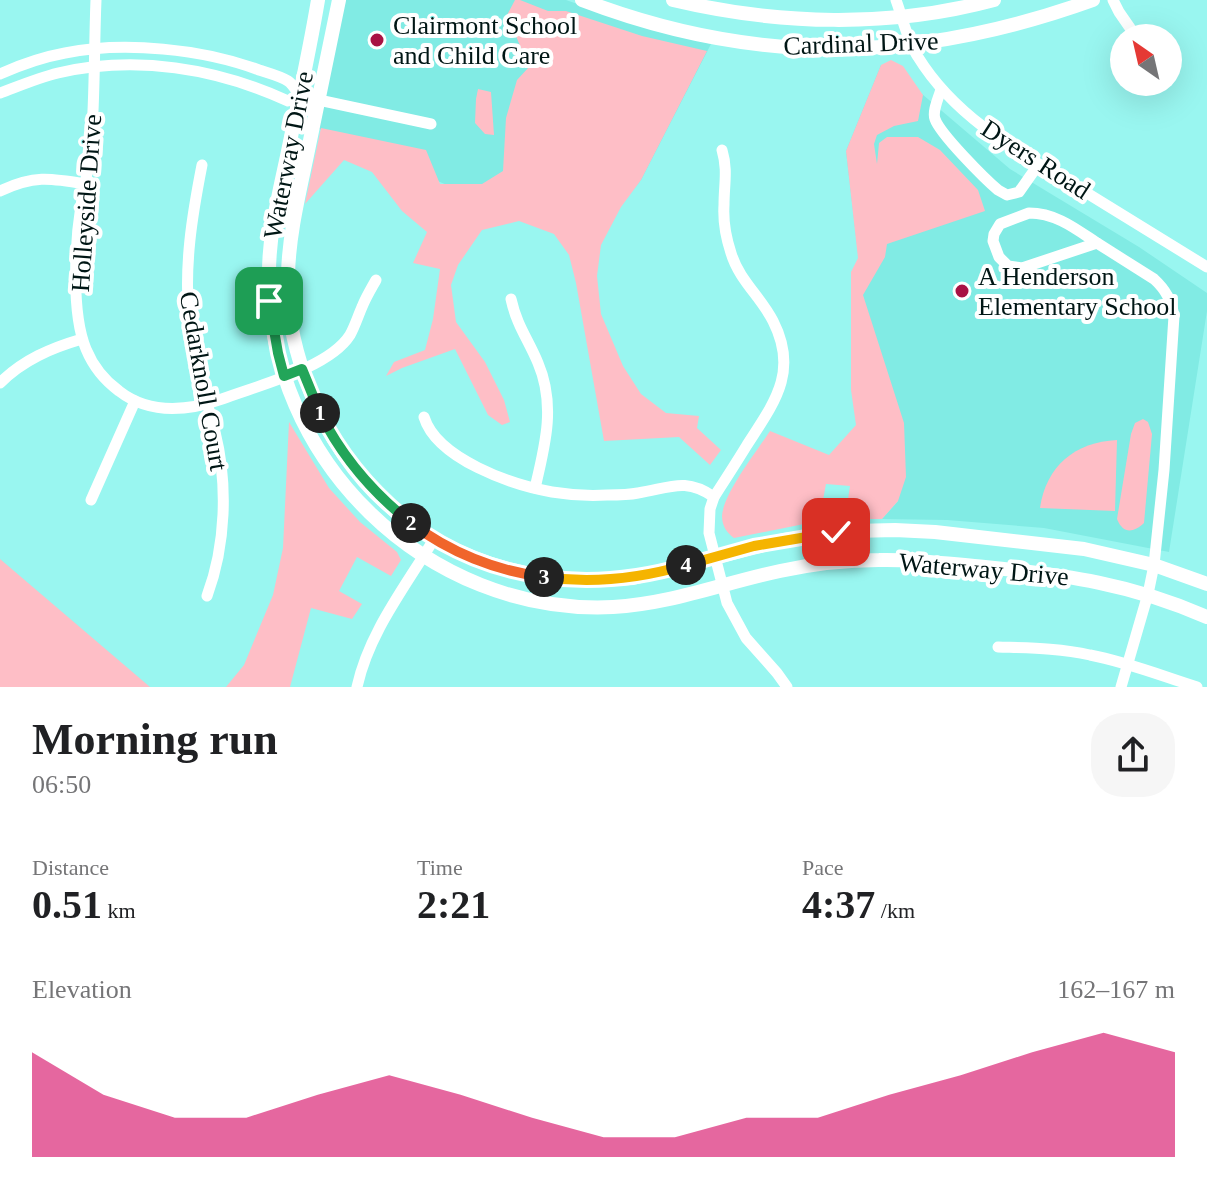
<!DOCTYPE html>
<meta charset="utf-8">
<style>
:root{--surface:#fff;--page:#f6f6f6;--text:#202124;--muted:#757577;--accent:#db2777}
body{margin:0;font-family:Georgia,serif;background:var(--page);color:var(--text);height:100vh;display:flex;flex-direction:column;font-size:30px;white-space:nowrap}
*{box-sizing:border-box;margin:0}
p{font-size:26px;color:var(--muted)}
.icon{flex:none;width:44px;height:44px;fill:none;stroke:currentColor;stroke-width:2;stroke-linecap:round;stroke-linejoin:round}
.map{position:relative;height:687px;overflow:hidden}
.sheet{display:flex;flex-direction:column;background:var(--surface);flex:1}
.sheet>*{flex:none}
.needle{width:52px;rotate:326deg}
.buttons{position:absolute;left:1110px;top:24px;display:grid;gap:16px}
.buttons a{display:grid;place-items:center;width:72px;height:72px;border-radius:50%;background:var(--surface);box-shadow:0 8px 32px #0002;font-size:40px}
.pin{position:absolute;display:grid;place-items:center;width:68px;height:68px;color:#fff;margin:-34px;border-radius:16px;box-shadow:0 4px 12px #0006}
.km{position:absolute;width:40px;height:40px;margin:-20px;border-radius:50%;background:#222;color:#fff;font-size:22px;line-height:40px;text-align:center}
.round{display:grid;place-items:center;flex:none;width:84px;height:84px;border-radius:32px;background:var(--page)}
.summary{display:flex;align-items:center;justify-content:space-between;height:136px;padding:0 32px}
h1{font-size:44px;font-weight:800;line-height:60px}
.metrics{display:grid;grid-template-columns:repeat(3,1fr);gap:12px;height:136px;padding:8px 32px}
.metrics div{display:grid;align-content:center}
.metrics b{font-size:40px;font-weight:800}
.metrics small{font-size:22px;font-weight:400}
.metrics p{font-size:22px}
.chart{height:224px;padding:16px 32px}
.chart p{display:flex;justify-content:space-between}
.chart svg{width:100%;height:144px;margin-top:8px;fill:var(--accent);opacity:.7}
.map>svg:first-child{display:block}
</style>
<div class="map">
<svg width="1207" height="687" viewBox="0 0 1207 687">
<rect width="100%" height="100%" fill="#99f6f0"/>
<g fill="#81ebe4">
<path d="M343 0H566L646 28 711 44 641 180 588 247 317 128Z"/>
<path d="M881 65 915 88 1010 169 1139 247 1207 293V311L1169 552 1044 528 947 520 882 519 898 501 867 330 846 151Z"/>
</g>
<g fill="#febec6">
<path d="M515 0H520L548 11H566L642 36 707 51 641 180 621 207 601 245 597 276 601 314 623 366 641 394 666 413 699 416 697 428 721 450 710 465 679 437 604 441 576 283 569 255 554 234 519 221 482 230 458 265 451 285 456 322 485 362 504 400 510 422 502 425 488 415 455 349 402 368 386 376 394 362 425 350 433 319 440 269 413 263 427 232 402 211 372 172 344 160 305 204 321 128 426 150 440 184H482L503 171 506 118 517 80 529 67 507 15Z"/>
<path d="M891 60 903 66 923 95 918 121 894 126 877 135 874 144 877 164 879 143 887 137H918L940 150 978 190 985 211 887 244 885 257 863 295 904 423 906 477 898 501 882 519H845L850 486 826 484 819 521 734 538C727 533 722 526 722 516 723 494 757 451 770 431L829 455 856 425 851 390V272L858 258 846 151 881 65Z"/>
<path d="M478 89 491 92 494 135 485 134 475 123 476 99Z"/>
<path d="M1143 419 1148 422 1152 434 1144 523C1133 533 1123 534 1117 519L1131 434 1135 423Z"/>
<path d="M289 422 329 488 360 522 397 552 401 560 391 576 357 557 339 591 362 604 352 619 311 608 290 687H226L244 665 273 595 283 548Z"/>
<path d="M1117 440 1115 511 1040 508C1046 466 1075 442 1117 440Z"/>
<path d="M0 559 150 687H0Z"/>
</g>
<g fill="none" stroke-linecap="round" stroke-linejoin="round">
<g stroke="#fff" stroke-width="11">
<path d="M96 0C94 48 95 97 91 145 89 165 85 185 81 205 75 243 71 313 86 349 93 366 104 380 119 391 150 415 188 411 222 399 259 385 329 368 350 335 355 326 358 316 362 307 366 297 371 289 376 280"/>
<path d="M896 0C903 19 907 40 918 57 956 119 1022 154 1082 190 1124 216 1166 242 1207 267"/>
<path d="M1113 0 1119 12 1137 38"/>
<path d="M0 74C20 65 43 57 65 53 124 41 203 49 259 70 268 73 280 76 288 81 293 84 296 91 300 96"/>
<path d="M941 89C939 97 932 111 935 119 940 134 985 179 998 190L1007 195 1019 192 1038 165"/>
<path d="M0 93C19 86 38 78 58 73 136 55 216 68 288 101L300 96 431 124"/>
<path d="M722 150C728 170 724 184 724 205 723 221 726 238 731 253 739 280 761 297 773 321 799 372 774 403 747 445 736 463 725 480 714 497L710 509 709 533 727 603 746 638 777 673 787 687"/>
<path d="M202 165C192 216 184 265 189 318 193 357 205 394 215 432 228 484 226 545 207 596"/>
<path d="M0 191C34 175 50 178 86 184"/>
<path d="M1029 213C1056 213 1076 229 1097 243L1022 268 1008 266 999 257 993 241 994 234 1000 224Z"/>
<path d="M1097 243 1154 279C1166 290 1171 300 1174 316L1164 470 1154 565 1148 594 1121 687"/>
<path d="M511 299C517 326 528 339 538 363 556 405 545 446 535 488"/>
<path d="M0 383C23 360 51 348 82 339"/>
<path d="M424 417C437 459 512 485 552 492 570 495 589 496 607 495 617 495 628 495 638 493 670 488 685 477 714 497"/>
<path d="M91 500 135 401"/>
<path d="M998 647C1029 648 1060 648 1090 655 1127 662 1162 676 1197 687"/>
<path d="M357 687C369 632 406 586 434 539"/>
</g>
<g stroke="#fff" stroke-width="14">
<path d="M318 0C309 54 297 107 286 161 278 198 269 235 269 273 266 459 427 616 613 607 671 604 723 583 780 571 812 564 845 560 879 560 914 559 950 564 985 567 1067 575 1131 584 1207 617"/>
<path d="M339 0C328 54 317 107 306 160 298 198 289 236 288 274 286 314 296 356 311 393 366 529 490 591 633 578L784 540 854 531 895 530 935 532 1084 549 1154 565 1207 584"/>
<path d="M582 0C757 67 918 63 1093 0"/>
<path d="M673 0C778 25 890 28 994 0"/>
</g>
</g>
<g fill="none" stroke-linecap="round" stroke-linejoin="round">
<g stroke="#fff" stroke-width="16">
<path id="split-1" d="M269 301 278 353 284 376 302 369 320 413"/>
</g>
<g stroke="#fff" stroke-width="16">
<path id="split-2" d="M320 413C342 457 373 493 411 523"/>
</g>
<g stroke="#fff" stroke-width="16">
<path id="split-3" d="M411 523C449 552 496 571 544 577"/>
</g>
<g stroke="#fff" stroke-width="16">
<path id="split-4" d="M544 577C593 584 638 579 686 565"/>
</g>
<g stroke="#fff" stroke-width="16">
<path id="split-5" d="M686 565 754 546 836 532"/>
</g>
<use href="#split-1" stroke="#22a559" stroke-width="10"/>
<use href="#split-2" stroke="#22a559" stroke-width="10"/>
<use href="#split-3" stroke="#f0652b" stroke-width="10"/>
<use href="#split-4" stroke="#f5b400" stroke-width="10"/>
<use href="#split-5" stroke="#f5b400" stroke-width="10"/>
</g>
<g fill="#a81244" stroke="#fff" stroke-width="3">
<circle cx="377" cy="40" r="8"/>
<circle cx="962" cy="291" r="8"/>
</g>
<g text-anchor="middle" stroke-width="8" stroke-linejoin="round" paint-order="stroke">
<g font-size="26" fill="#001615" stroke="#fff" text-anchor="start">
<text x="393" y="34">Clairmont School<tspan x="393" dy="30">and Child Care</tspan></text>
<text x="978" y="285">A Henderson<tspan x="978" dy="30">Elementary School</tspan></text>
</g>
<g font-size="26" fill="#001615" stroke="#fff">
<text transform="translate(861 43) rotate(-2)" y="9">Cardinal Drive</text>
<text transform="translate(288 155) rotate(-79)" y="9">Waterway Drive</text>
<text transform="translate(1036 159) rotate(33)" y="9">Dyers Road</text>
<text transform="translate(86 203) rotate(-86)" y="9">Holleyside Drive</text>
<text transform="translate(204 381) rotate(80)" y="9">Cedarknoll Court</text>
<text transform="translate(984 569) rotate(5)" y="9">Waterway Drive</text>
</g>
</g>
</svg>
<div class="buttons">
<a><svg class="needle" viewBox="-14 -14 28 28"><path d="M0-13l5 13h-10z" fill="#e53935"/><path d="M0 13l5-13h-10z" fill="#757577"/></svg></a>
</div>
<div class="pin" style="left:269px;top:301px;background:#1e9e55"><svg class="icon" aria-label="arrive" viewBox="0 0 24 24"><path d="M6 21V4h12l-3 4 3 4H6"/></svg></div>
<div class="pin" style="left:836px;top:532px;background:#d93025"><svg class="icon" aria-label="check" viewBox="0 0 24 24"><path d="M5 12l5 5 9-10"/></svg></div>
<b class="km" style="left:320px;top:413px">1</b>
<b class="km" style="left:411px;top:523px">2</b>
<b class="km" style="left:544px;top:577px">3</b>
<b class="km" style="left:686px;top:565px">4</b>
</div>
<section class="sheet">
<div class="summary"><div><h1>Morning run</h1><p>06:50</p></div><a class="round"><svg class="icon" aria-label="share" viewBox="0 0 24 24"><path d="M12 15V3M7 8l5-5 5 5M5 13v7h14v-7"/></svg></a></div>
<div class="metrics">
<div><p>Distance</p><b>0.51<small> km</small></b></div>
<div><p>Time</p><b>2:21</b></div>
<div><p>Pace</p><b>4:37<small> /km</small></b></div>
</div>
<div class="chart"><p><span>Elevation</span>162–167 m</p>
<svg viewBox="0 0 160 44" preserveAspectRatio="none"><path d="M0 44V12L10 25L20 32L30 32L40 25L50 19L60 25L70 32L80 38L90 38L100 32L110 32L120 25L130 19L140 12L150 6L160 12V44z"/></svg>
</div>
</section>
